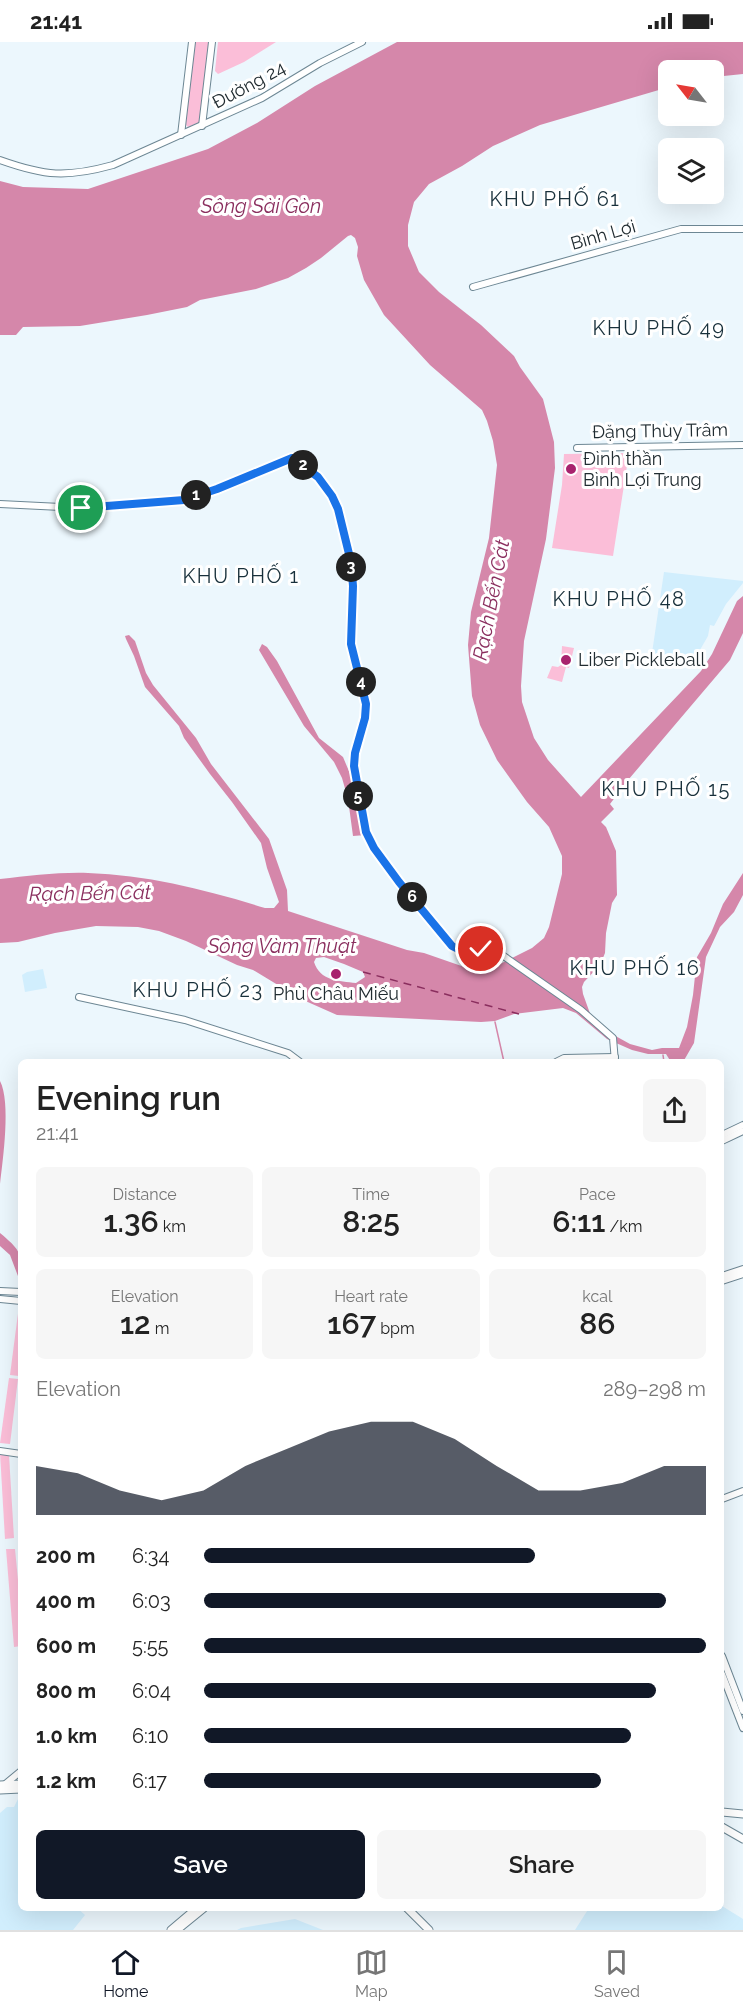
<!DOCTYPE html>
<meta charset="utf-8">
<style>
:root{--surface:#fff;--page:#f6f6f6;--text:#222;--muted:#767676;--line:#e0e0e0;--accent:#111827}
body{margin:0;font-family:Raleway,sans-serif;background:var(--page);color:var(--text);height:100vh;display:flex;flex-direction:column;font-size:22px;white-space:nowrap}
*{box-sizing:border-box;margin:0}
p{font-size:20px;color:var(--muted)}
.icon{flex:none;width:33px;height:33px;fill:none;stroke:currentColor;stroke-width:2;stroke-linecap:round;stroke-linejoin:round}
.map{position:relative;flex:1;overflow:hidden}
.drawer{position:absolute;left:18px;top:1017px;width:706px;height:852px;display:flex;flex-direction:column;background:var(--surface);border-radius:9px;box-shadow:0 6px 24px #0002}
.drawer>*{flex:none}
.needle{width:39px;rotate:301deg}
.buttons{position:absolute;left:658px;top:18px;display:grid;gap:12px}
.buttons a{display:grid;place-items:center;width:66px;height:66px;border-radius:9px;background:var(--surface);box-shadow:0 6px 24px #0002;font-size:30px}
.pin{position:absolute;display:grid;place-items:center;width:51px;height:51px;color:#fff;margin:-26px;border:3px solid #fff;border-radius:50%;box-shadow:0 2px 6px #0007}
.km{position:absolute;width:30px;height:30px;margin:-15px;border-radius:50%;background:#222;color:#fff;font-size:16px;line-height:30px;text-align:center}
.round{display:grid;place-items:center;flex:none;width:63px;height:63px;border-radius:9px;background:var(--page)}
.head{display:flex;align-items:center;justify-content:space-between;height:102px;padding:0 18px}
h1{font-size:33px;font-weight:600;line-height:45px}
.metrics{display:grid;grid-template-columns:repeat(3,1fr);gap:9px;height:102px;padding:6px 18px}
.metrics div{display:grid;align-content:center;border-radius:9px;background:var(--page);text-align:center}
.metrics b{font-size:30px;font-weight:600}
.metrics small{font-size:16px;font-weight:400}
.metrics p{font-size:16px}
.chart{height:168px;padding:12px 18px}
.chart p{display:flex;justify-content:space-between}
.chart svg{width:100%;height:108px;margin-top:6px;fill:var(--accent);opacity:.7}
.button{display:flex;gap:12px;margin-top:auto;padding:12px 18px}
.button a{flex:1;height:69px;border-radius:9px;background:var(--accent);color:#fff;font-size:24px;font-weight:600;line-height:69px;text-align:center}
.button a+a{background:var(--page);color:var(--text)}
ul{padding:0 18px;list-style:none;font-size:20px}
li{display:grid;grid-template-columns:96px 72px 1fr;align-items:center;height:45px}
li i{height:15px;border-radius:8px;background:var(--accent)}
.status{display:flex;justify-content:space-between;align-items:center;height:42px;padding:0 30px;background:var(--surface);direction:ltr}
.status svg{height:16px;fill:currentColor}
.tabs{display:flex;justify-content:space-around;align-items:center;height:84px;border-top:2px solid var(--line);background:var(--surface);font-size:16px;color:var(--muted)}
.tabs a{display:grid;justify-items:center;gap:3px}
.tabs .current{color:var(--accent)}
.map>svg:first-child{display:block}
</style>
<div class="status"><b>21:41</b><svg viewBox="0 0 49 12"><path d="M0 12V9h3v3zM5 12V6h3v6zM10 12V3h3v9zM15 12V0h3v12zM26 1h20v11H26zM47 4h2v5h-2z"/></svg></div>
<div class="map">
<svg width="743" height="1888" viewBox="0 0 743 1888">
<rect width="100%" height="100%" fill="#ecf7fd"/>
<g fill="#d1eefd">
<path d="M664 530 743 539V541L726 562 714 584 710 583 708 594 693 620 655 614 652 611Z"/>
<path d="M43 927 47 946 25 950 22 933 27 930Z"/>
<path d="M19 1755H21V1866H77L85 1873 73 1888H0V1771L7 1765H14Z"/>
<path d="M722 1864 743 1877V1888H575L589 1866H722Z"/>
<path d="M295 1877 323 1888H237L241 1886Z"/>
</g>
<g fill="#fbbed8">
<path d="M195 0H210L200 80 188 85 185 82Z"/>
<path d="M218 0H276L244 20 218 32 215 29Z"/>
<path d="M629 411 613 514 552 506 562 443 564 412Z"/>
<path d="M562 604 574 606 569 626 566 625 562 640 547 636 552 624 558 625 561 623Z"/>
<path d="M20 1256 21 1313 19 1334 10 1333Z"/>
<path d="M9 1336 18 1337 10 1402 0 1401Z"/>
<path d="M0 1411 9 1413 14 1496 5 1497Z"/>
<path d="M6 1507H15L21 1569V1604L14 1605Z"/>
</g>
<g fill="#d587aa" fill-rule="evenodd">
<path d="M397 0H743V32L714 35V28H669V45L540 83 493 104 462 124 429 142 414 160 408 183V204L419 230 439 250 481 283 514 314 520 325 543 357 554 400 555 426 546 497 524 599 521 644 522 660 534 696 548 718 581 755 701 629 712 612 737 559 743 554V591L730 618 623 744 620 743 618 746 619 750 610 762 614 767 601 780 606 785 616 809 617 853 612 861 606 891 605 911 600 923 584 940 582 945 583 952 592 977 601 986 630 1002 652 1008 662 1006H679L687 985 693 953 697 915 711 891 723 862 743 831V853L734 870 720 885 706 915 694 1001 683 1020H671L666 1012H648L632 1008 607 997 576 971 563 966 514 972 495 979 481 980 337 973 301 957 253 928 237 923 186 899 159 889 138 885 96 884 55 891 18 900 0 901V837C29 834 59 830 88 831 148 833 207 848 265 866H274L279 860 267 826 261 801 232 760 210 732 184 696 179 684 145 645 134 614 126 597 125 594 129 593 135 599 146 631 153 643 196 696 211 722 269 797 287 848 288 869 407 908 424 911 473 928 484 930 532 906 544 896 549 885 562 832V814L549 785 527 760 497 718 480 683 472 654 468 603 471 570 489 496 497 423 493 399 487 379 482 368 430 323 384 273 364 238 357 214 358 205 355 196 351 193 348 194 321 216 306 226 288 236 256 247 200 258 187 265 147 273 80 284 23 285 16 293H0V139L23 145 88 147 208 107 257 81 315 44ZM324 915 344 922 363 930 365 935 356 941C339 939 320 939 314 920L316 916Z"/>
<path d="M262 602 267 605 277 619 319 696 343 715 356 746 362 782 366 793 353 794 348 757 342 736 334 720 304 684 259 608Z"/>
<path d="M0 1039C11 1060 3 1117 0 1142Z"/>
<path d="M0 1191C24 1211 21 1212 21 1242L10 1213 0 1204Z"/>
</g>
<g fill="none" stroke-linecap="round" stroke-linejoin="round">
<g stroke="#d587aa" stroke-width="1.5">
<path d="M495 980 504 1020"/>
<path d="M663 1013 664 1020"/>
</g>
<path stroke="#8a2e5e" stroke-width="1.5" stroke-dasharray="8 6" stroke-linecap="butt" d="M363 930 519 972"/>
<g stroke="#6d8794" stroke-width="8">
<g id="secondary">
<path d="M202 84 212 0"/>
<path d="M181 93 192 0"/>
<path d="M0 118C45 134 66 136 113 123L262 56 320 21 362 0"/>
<path d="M473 245 681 187H743"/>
<path d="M577 406 743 403"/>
<path d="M0 462 81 466 184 458 217 447 292 416 318 435 331 454 338 467 351 520 353 544 351 602 366 662 365 676 355 711 354 724 366 790 374 806 399 839 452 904C466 915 479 904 495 908L581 968 613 996 615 1020"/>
<path d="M79 955 185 978 288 1011 300 1020"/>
<path d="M556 1020 564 1016 615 1015"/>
<path d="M722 1093 743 1083"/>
<path d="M722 1099 743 1089"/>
<path d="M722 1234 743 1227"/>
<path d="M722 1239 743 1232"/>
<path d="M0 1249 21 1250"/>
<path d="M0 1257 21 1259"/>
<path d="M0 1409 21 1412"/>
<path d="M722 1457 743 1449"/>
<path d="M722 1614 743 1669"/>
<path d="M722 1632 743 1686"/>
<path d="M3 1744 21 1729"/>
</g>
</g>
<g stroke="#6d8794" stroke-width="9">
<g id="primary">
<path d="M0 1743 21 1742"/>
<path d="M0 1748 21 1747"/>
<path d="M722 1770 743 1772"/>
<path d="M722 1785 743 1797"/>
<path d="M407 1866 429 1888"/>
<path d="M171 1888 197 1866"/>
<path d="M177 1888 204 1866"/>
</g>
</g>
<use href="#secondary" stroke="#fff" stroke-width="6"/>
<use href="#primary" stroke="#fff" stroke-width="7"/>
</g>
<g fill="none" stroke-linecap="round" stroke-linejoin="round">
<g stroke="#fff" stroke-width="12">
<path id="route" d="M81 466 184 458 217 447 292 416 318 435 332 454 338 467 351 520 353 544 351 602 366 662 365 676 355 711 354 724 366 790 374 806 399 840 452 904 464 910 481 907"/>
</g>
<use href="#route" stroke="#1a73e8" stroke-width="8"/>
</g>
<g fill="#a8236e" stroke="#fff" stroke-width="2">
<circle cx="571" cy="427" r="6"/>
<circle cx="566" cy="618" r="6"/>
<circle cx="336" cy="932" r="6"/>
</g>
<g text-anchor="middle" stroke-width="6" stroke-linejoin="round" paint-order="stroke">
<g font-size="18" fill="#212c31" stroke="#fff">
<text transform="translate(249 43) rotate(-28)" y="6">Đường 24</text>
<text transform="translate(603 193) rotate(-16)" y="6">Bình Lợi</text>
<text transform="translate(660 389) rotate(-1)" y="6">Đặng Thùy Trâm</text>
</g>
<g font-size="18" fill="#212c31" stroke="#fff" text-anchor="start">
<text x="583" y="423">Đình thần<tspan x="583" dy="21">Bình Lợi Trung</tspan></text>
<text x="578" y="624">Liber Pickleball</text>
<text x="336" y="958" text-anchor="middle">Phù Châu Miếu</text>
</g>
<g font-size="20" letter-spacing="1.5" fill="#18303b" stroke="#fff">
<text x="555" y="164">KHU PHỐ 61</text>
<text x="659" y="293">KHU PHỐ 49</text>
<text x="241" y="541">KHU PHỐ 1</text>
<text x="619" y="564">KHU PHỐ 48</text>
<text x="666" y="754">KHU PHỐ 15</text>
<text x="635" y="933">KHU PHỐ 16</text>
<text x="198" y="955">KHU PHỐ 23</text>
</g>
<g font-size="20" font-style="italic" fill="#8a2e5e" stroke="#fff">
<text x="261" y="171">Sông Sài Gòn</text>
<text transform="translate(491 558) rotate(-79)" y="7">Rạch Bến Cát</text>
<text transform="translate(90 851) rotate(-1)" y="7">Rạch Bến Cát</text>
<text x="282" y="911">Sông Vàm Thuật</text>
</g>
</g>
</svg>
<div class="buttons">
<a><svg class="needle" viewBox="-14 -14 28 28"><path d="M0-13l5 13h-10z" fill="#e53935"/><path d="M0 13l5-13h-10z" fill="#767676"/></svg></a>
<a><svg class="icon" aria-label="layers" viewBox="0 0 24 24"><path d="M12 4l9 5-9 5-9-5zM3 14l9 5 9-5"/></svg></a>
</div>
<div class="pin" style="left:81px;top:466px;background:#1e9e55"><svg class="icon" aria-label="arrive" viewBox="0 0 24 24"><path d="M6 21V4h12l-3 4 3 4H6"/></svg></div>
<div class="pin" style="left:481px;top:907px;background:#d93025"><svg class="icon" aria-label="check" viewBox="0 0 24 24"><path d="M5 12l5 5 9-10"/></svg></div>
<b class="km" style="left:196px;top:453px">1</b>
<b class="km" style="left:303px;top:423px">2</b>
<b class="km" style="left:351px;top:525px">3</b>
<b class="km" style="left:361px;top:640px">4</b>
<b class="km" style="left:358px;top:754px">5</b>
<b class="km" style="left:412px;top:855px">6</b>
<section class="drawer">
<div class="head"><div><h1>Evening run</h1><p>21:41</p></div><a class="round"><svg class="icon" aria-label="share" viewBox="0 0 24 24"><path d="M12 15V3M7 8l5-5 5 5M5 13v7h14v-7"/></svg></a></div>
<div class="metrics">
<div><p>Distance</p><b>1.36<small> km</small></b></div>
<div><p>Time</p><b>8:25</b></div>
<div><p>Pace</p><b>6:11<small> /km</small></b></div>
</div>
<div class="metrics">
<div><p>Elevation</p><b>12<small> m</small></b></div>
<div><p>Heart rate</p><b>167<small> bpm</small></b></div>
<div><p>kcal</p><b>86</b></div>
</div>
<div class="chart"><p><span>Elevation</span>289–298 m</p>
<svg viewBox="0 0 160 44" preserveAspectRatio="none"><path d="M0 44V24L10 27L20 34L30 38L40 34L50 24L60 17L70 10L80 6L90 6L100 13L110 24L120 34L130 34L140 31L150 24L160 24V44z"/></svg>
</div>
<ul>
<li><b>200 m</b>6:34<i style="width:66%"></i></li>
<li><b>400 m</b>6:03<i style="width:92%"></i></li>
<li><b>600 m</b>5:55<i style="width:100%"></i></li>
<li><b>800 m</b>6:04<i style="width:90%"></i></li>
<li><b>1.0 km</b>6:10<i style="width:85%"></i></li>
<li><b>1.2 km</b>6:17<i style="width:79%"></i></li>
</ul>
<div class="button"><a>Save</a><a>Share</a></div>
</section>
</div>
<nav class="tabs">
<a class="current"><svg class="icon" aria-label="home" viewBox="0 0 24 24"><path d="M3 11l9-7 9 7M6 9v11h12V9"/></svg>Home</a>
<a><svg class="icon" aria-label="map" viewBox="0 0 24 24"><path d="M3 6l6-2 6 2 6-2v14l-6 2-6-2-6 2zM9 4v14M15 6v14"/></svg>Map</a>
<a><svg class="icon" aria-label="saved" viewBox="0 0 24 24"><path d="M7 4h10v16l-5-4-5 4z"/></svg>Saved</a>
</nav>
